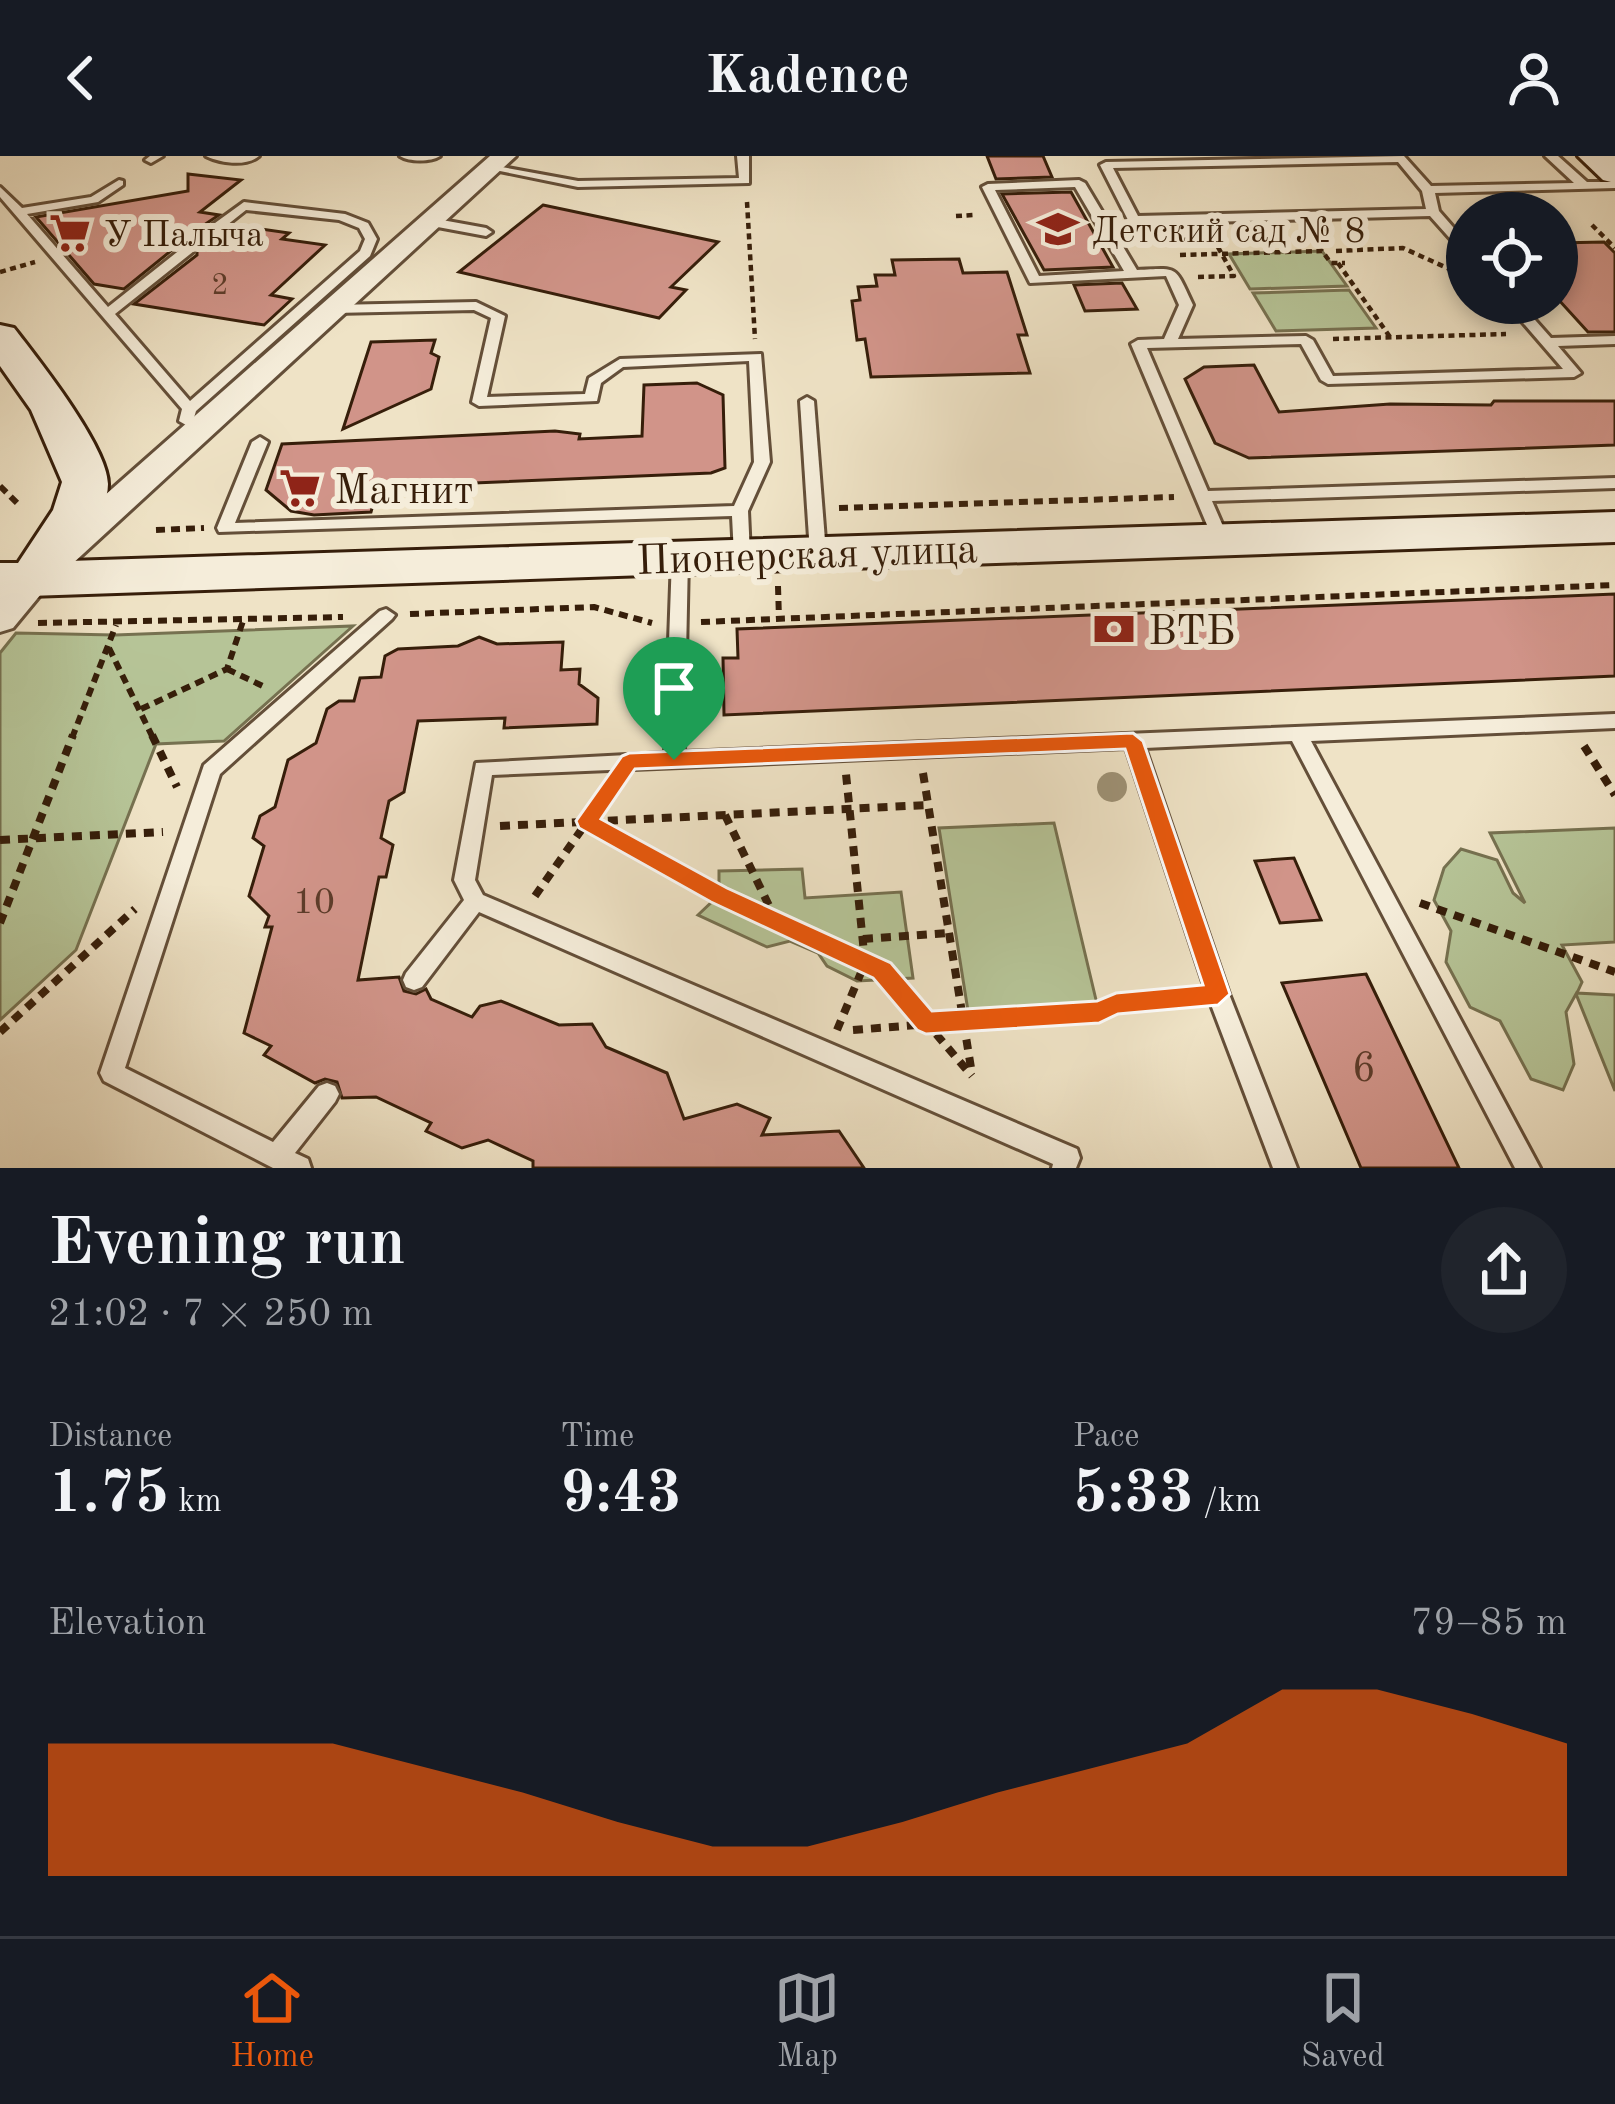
<!DOCTYPE html>
<meta charset="utf-8">
<style>
:root{--surface:#171b24;--page:#20242c;--text:#f1f3f6;--muted:#9ea1a6;--line:#363941;--accent:#ea580c}
body{margin:0;font-family:"Old Standard TT",serif;background:var(--page);color:var(--text);height:100vh;display:flex;flex-direction:column;font-size:45px;white-space:nowrap}
*{box-sizing:border-box;margin:0}
p{font-size:39px;color:var(--muted)}
.icon{flex:none;width:66px;height:66px;fill:none;stroke:currentColor;stroke-width:2;stroke-linecap:round;stroke-linejoin:round}
.map{position:relative;height:1012px;overflow:hidden}
.side{display:flex;flex-direction:column;background:var(--surface);flex:1}
.side>*{flex:none}
.tools{position:absolute;left:1446px;top:36px;display:grid;gap:24px}
.tools a{display:grid;place-items:center;width:132px;height:132px;border-radius:50%;background:var(--surface);box-shadow:0 6px 18px #0003;font-size:60px}
.pin{position:absolute;display:grid;place-items:center;width:102px;height:102px;color:#fff;margin:-123px -51px;border-radius:50% 50% 50% 0;rotate:-45deg;box-shadow:0 0 12px #0007}
.pin .icon{rotate:45deg}
.round{display:grid;place-items:center;flex:none;width:126px;height:126px;border-radius:63px;background:var(--page)}
.headline{display:flex;align-items:center;justify-content:space-between;height:204px;padding:0 48px}
h1{font-size:66px;font-weight:700;line-height:90px}
.stats{display:grid;grid-template-columns:repeat(3,1fr);gap:18px;height:204px;padding:12px 48px}
.stats div{display:grid;align-content:center}
.stats b{font-size:60px;font-weight:700}
.stats small{font-size:33px;font-weight:400}
.stats p{font-size:33px}
.chart{height:336px;padding:24px 48px}
.chart p{display:flex;justify-content:space-between}
.chart svg{width:100%;height:216px;margin-top:12px;fill:var(--accent);opacity:.7}
header{display:flex;justify-content:space-between;align-items:center;height:156px;padding:0 48px;background:var(--surface);font-size:54px;font-weight:700}
.tab-bar{display:flex;justify-content:space-around;align-items:center;height:168px;border-top:3px solid var(--line);background:var(--surface);font-size:33px;color:var(--muted)}
.tab-bar a{display:grid;justify-items:center;gap:6px}
.tab-bar .on{color:var(--accent)}
.map>svg:first-child{display:block}
</style>
<header><svg class="icon" aria-label="back" viewBox="0 0 24 24"><path d="M15 5l-7 7 7 7"/></svg>Kadence<svg class="icon" aria-label="person" viewBox="0 0 24 24"><circle cx="12" cy="8" r="4"/><path d="M4 21q1-7 8-7t8 7"/></svg></header>
<div class="map">
<svg width="1615" height="1012" viewBox="0 0 1615 1012">
<rect width="100%" height="100%" fill="#efe3c6"/>
<filter id="stains"><feTurbulence type="fractalNoise" baseFrequency=".00167" numOctaves="4"/><feColorMatrix values="0 0 0 0 .2 0 0 0 0 .09 0 0 0 0 .02 0 0 0 .5 -.17"/></filter>
<radialGradient id="worn" r=".72"><stop offset=".6" stop-color="#630" stop-opacity="0"/><stop offset="1" stop-color="#630" stop-opacity=".3"/></radialGradient>
<g fill="#b6c497" stroke="#767150" stroke-width="3">
<path d="M1322 95 1347 130 1250 133 1229 98Z"/>
<path d="M1349 134 1376 172 1276 175 1253 137Z"/>
<path d="M353 470 224 585 156 588 76 794 0 864V497L16 477 115 479Z"/>
<path d="M1054 667 1097 848 968 855 939 672Z"/>
<path d="M1615 672V786L1562 789 1582 826 1577 837 1615 839V935L1576 838 1566 856 1574 908 1563 934 1531 923 1500 865 1470 851 1446 806 1451 775 1434 744 1444 712 1461 693 1497 704 1513 737 1525 747 1490 677Z"/>
<path d="M802 713 805 742 901 736 913 822 857 825 827 810 818 797 790 785 767 791 698 759 719 739V715Z"/>
</g>
<g fill="#d19489" stroke="#361e0a" stroke-width="3">
<path d="M987 0H1043L1052 21 996 23Z"/>
<path d="M188 18 241 24 200 56 219 59 201 71V84L215 85 234 69 289 77 282 83 325 89 271 139 292 143 264 169 134 148 197 99V86L183 85 124 133 94 128 36 61 188 35Z"/>
<path d="M1071 36 1113 111 1044 114 1002 38Z"/>
<path d="M543 49 718 86 671 131 686 134 659 162 459 116Z"/>
<path d="M1604 86 1615 97V176H1588L1557 142V87Z"/>
<path d="M959 103 963 117 1007 116 1027 179H1018L1030 217 871 221 865 183 857 184 852 145 860 144 858 131 877 130 875 119H895L892 104Z"/>
<path d="M1122 127 1137 153 1085 155 1074 129Z"/>
<path d="M435 184 431 197 439 201 431 233 343 273 371 186Z"/>
<path d="M1254 209 1279 256 1390 248 1491 249 1494 245H1615V289L1249 302 1215 287 1185 223 1204 211Z"/>
<path d="M697 227 723 239 725 312 711 317 378 331 371 356 314 359 291 355 266 334 282 288 555 275 580 278 579 283 642 280 644 229Z"/>
<path d="M1615 438V520L724 559 723 502H738L737 473Z"/>
<path d="M479 481 497 488 563 486 561 514 580 513 579 528 598 542 597 568 504 572 505 562 418 565 404 636 389 645 381 682 393 689 386 721H379L358 824 399 821 404 835 416 838 426 833 431 843 472 861 480 850 501 845 559 869 592 868 606 891 667 917 684 963 737 948 770 962 762 979 839 975 864 1012H533V1005L488 984 462 992 426 975 431 967 376 941 342 942 337 926 325 923 315 927 264 899 271 890 244 877 272 771H265L269 760 249 740 264 690 253 682 260 660 275 651 288 604 316 587 327 553 339 545H354L360 522 381 521 385 500 398 493 458 490Z"/>
<path d="M1294 702 1321 764 1280 767 1255 705Z"/>
<path d="M1366 818 1379 845 1459 1012H1361L1282 827Z"/>
</g>
<g fill="none" stroke-linecap="round" stroke-linejoin="round">
<g stroke="#644f39" stroke-width="6">
<g id="lane">
<path d="M150 0H163L151 7 145 4Z"/>
<path d="M206 0H259C246 11 220 7 206 0Z"/>
<path d="M400 0H440C431 6 409 6 400 0Z"/>
<path d="M737 0H749V27L578 31 485 12 491 9 578 25 739 22Z"/>
<path d="M1404 0 1431 30 1574 27 1545 0H1558L1587 26H1615V32L1435 37 1439 55 1467 87V98L1463 97 1430 60 1134 68 1128 64 1100 9 1106 6ZM1398 6 1422 35 1426 53 1138 60 1113 12Z"/>
<path d="M119 24 123 25V29L98 46 27 58 108 151 186 89H194V95L115 158 190 245 360 95 365 83 359 72 339 64 246 54 212 81H204V75L244 46 345 58 368 67 377 83 370 100 196 255 193 265 186 269 179 265 182 253 0 41V31L22 52 91 41Z"/>
<path d="M1079 24 1085 27 1137 114C1180 112 1174 109 1193 149L1178 183 1306 180 1313 184 1333 220 1563 213 1506 147H1520L1551 182 1615 180V188L1558 190 1581 217 1574 221 1328 228 1321 224 1301 188 1147 192 1208 335 1615 322V332L1212 345 1229 384 1221 389 1215 388 1131 188 1138 184 1164 183 1179 149 1166 120 1030 127 982 31 988 28ZM1075 31 1124 115 1039 120 995 34Z"/>
<path d="M431 62 486 72 492 76 486 80 427 69V63Z"/>
<path d="M476 146 505 160 487 241 585 238 589 222 620 203 761 198 770 306 748 355 750 399 748 403H736L734 399 732 360 219 376 217 372 252 286 260 281 268 286 235 367 734 350 754 306 749 205 623 211 601 227 597 245 479 250 472 246 491 162 474 154 334 157 327 153 334 149Z"/>
<path d="M807 241 814 245 826 397 818 402 810 397 800 245Z"/>
<path d="M680 397 688 402 684 596 1615 558V572L1311 585 1540 1012H1515L1292 585 1145 592 1229 838 1297 1012H1273L1207 838 1126 592 492 619 475 724 483 739 1077 993 1080 1002 1076 1012H1052L1053 1008 479 756 422 831 414 834 406 831 403 824 406 817 464 744 454 724 476 607 665 597 672 402Z"/>
<path d="M386 453 395 459 392 463 220 618 125 912 273 986 319 930 327 927 335 930 339 938 335 946 295 997 308 1003 311 1012H273L104 925 100 917 204 609 380 455Z"/>
</g>
</g>
<g stroke="#644f39" stroke-width="6">
<path id="street" d="M490 0H516L46 432 13 472 0 476V438L20 414Z"/>
</g>
<g stroke="#361e0a" stroke-width="6">
<g id="secondary">
<path d="M1578 0H1615V27L1603 24Z"/>
<path d="M0 169 14 172C38 203 108 291 108 328 108 355 83 383 69 405L1615 356V386L0 441V407H18L53 354 62 326 31 254 0 210Z"/>
</g>
</g>
<g stroke="#361e0a" stroke-width="4.5" stroke-dasharray="6 4.5" stroke-linecap="butt">
<path d="M747 46 755 183"/>
<path d="M956 60 973 59"/>
<path d="M1592 69 1615 92"/>
<path d="M1336 95 1403 92 1467 121"/>
<path d="M1180 99 1322 95 1331 107H1345"/>
<path d="M1338 107 1390 181"/>
<path d="M0 116 35 106"/>
<path d="M1198 121 1234 120 1214 84"/>
<path d="M1333 183 1506 178"/>
</g>
<g stroke="#361e0a" stroke-width="6" stroke-dasharray="9 6" stroke-linecap="butt">
<path d="M0 330 18 348"/>
<path d="M839 352 1174 341"/>
<path d="M156 374 204 372"/>
<path d="M778 430 779 463"/>
<path d="M410 458 594 451 652 467"/>
<path d="M701 466 1615 429"/>
<path d="M38 467 343 461"/>
<path d="M109 492 153 582"/>
<path d="M227 513 267 532"/>
<path d="M141 553 227 513 243 465"/>
<path d="M72 582 116 469"/>
</g>
<g stroke="#361e0a" stroke-width="8" stroke-dasharray="10 8" stroke-linecap="butt">
<path d="M152 579 177 631"/>
<path d="M1584 590 1615 639"/>
<path d="M923 617 972 918"/>
<path d="M725 659 776 764"/>
<path d="M587 666 719 739 882 815 972 920"/>
<path d="M500 670 928 649"/>
<path d="M0 684 163 676"/>
<path d="M535 740 610 633"/>
<path d="M1420 747 1615 816"/>
<path d="M0 767 73 579"/>
<path d="M863 783 949 777"/>
<path d="M837 874 865 807 846 618"/>
<path d="M853 874 1099 855 1116 848 1191 840"/>
<path d="M0 876 135 753"/>
</g>
<use href="#lane" fill="#f5edda" fill-rule="evenodd"/>
<use href="#street" fill="#f5edda" fill-rule="evenodd"/>
<use href="#secondary" fill="#f5edda" fill-rule="evenodd"/>
</g>
<circle fill="#9e9276" cx="1112" cy="631" r="15"/>
<path fill="#ea580c" stroke="#fff" stroke-width="3" fill-rule="evenodd" d="M1133 577 1143 585 1230 838 1218 849 1118 858 1099 867 926 878 917 874 873 822 711 746 579 672 576 665 622 600 629 597ZM1125 593 1203 829 1116 837 1097 845 932 855 891 807 727 732 601 663 635 613Z"/>
<defs>
<g id="school-bare" transform="scale(3.24)"><path d="M0-5L7-2L0 1L-7-2ZM-4 1L0 2.5L4 1V4Q0 6-4 4Z" fill="#8f2418" stroke="#f5edda" stroke-width="2.5" paint-order="stroke"/></g>
<g id="supermarket-bare" transform="scale(3.24)"><path d="M-6-5.5h2.5l.6 2H6L4.5 2H-2.5L-4.4-4H-6ZM-1.5 3.2a1.3 1.3 0 1 0 .1 0ZM3 3.2a1.3 1.3 0 1 0 .1 0Z" fill="#8f2418" stroke="#f5edda" stroke-width="2.5" paint-order="stroke"/></g>
<g id="bank-bare" transform="scale(3.24)"><path d="M-6-4H6V4H-6ZM0-2.3a2.3 2.3 0 1 0 0 4.6a2.3 2.3 0 1 0 0-4.6Z" fill="#8f2418" stroke="#f5edda" stroke-width="2.5" paint-order="stroke"/></g>
</defs>
<g fill-rule="evenodd">
<use href="#school-bare" x="1058" y="73"/>
<use href="#supermarket-bare" x="70" y="77"/>
<use href="#supermarket-bare" x="300" y="332"/>
<use href="#bank-bare" x="1114" y="473"/>
</g>
<g text-anchor="middle" stroke-width="12" stroke-linejoin="round" paint-order="stroke">
<g font-size="30" fill="#5d3c2a">
<text x="220" y="138">2</text>
</g>
<g font-size="36" fill="#361e0a" stroke="#f5edda" text-anchor="start">
<text x="1092" y="86">Детский сад № 8</text>
<text x="104" y="90">У Палыча</text>
</g>
<g font-size="36" fill="#5d3c2a">
<text x="314" y="757">10</text>
</g>
<g font-size="42" fill="#361e0a" stroke="#f5edda" text-anchor="start">
<text x="334" y="347">Магнит</text>
<text x="1148" y="488">ВТБ</text>
</g>
<g font-size="42" fill="#361e0a" stroke="#f5edda">
<text transform="translate(807 397) rotate(-2)" y="15">Пионерская улица</text>
</g>
<g font-size="42" fill="#5d3c2a">
<text x="1364" y="925">6</text>
</g>
</g>
<rect width="100%" height="100%" filter="url(#stains)"/>
<rect width="100%" height="100%" fill="url(#worn)"/>
</svg>
<div class="tools">
<a><svg class="icon" aria-label="locate" viewBox="0 0 24 24"><circle cx="12" cy="12" r="6"/><path d="M12 2v4M12 18v4M2 12h4M18 12h4"/></svg></a>
</div>
<div class="pin" style="left:674px;top:604px;background:#1e9e55"><svg class="icon" aria-label="arrive" viewBox="0 0 24 24"><path d="M6 21V4h12l-3 4 3 4H6"/></svg></div>
</div>
<section class="side">
<div class="headline"><div><h1>Evening run</h1><p>21:02 · 7 × 250 m</p></div><a class="round"><svg class="icon" aria-label="share" viewBox="0 0 24 24"><path d="M12 15V3M7 8l5-5 5 5M5 13v7h14v-7"/></svg></a></div>
<div class="stats">
<div><p>Distance</p><b>1.75<small> km</small></b></div>
<div><p>Time</p><b>9:43</b></div>
<div><p>Pace</p><b>5:33<small> /km</small></b></div>
</div>
<div class="chart"><p><span>Elevation</span>79–85 m</p>
<svg viewBox="0 0 160 44" preserveAspectRatio="none"><path d="M0 44V17L10 17L20 17L30 17L40 22L50 27L60 33L70 38L80 38L90 33L100 27L110 22L120 17L130 6L140 6L150 11L160 17V44z"/></svg>
</div>
</section>
<nav class="tab-bar">
<a class="on"><svg class="icon" aria-label="home" viewBox="0 0 24 24"><path d="M3 11l9-7 9 7M6 9v11h12V9"/></svg>Home</a>
<a><svg class="icon" aria-label="map" viewBox="0 0 24 24"><path d="M3 6l6-2 6 2 6-2v14l-6 2-6-2-6 2zM9 4v14M15 6v14"/></svg>Map</a>
<a><svg class="icon" aria-label="saved" viewBox="0 0 24 24"><path d="M7 4h10v16l-5-4-5 4z"/></svg>Saved</a>
</nav>
